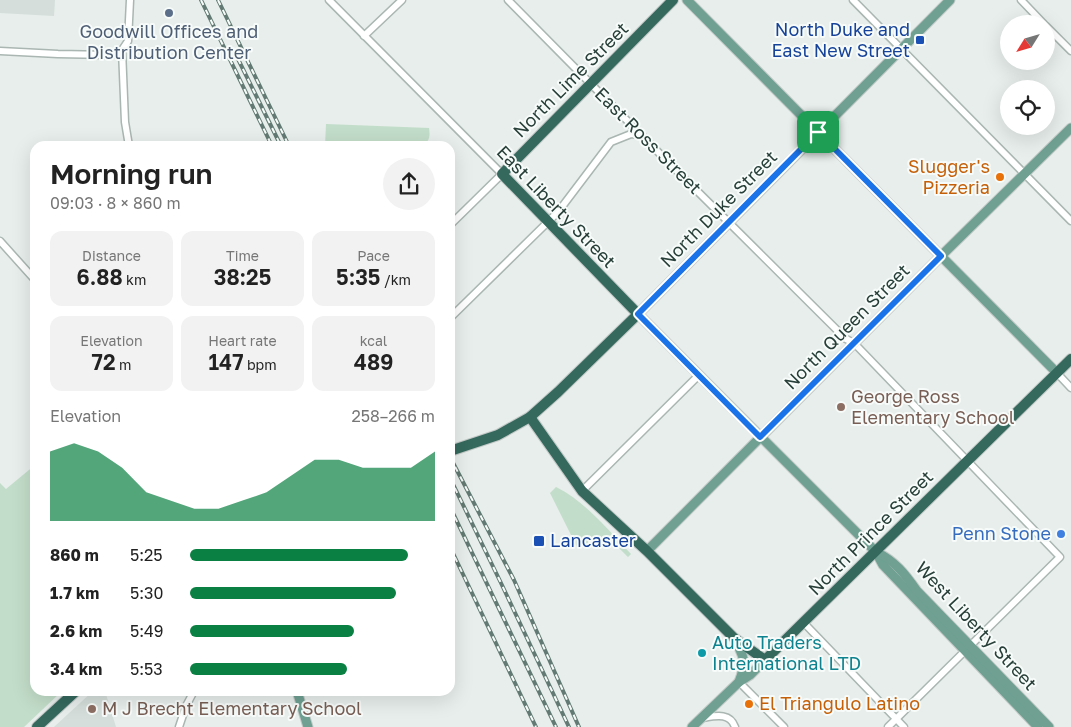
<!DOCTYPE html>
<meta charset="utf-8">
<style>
:root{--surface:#fff;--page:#f2f2f2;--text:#222;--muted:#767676;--accent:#0b8043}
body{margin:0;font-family:"Golos Text",sans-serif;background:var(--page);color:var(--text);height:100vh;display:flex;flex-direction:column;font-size:19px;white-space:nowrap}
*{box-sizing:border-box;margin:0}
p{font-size:16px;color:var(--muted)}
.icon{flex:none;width:28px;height:28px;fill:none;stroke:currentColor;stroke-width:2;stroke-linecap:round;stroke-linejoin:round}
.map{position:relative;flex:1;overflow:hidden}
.drawer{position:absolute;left:30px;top:141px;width:425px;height:555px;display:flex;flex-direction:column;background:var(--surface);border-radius:15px;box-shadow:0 5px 20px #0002}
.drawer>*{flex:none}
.needle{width:32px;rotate:233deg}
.tools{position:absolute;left:1000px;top:15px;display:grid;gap:10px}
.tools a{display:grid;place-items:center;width:55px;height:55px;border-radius:50%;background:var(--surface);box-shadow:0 5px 20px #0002;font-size:25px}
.pin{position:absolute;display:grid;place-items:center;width:42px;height:42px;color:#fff;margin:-21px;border-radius:10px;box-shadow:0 2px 8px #0006}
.round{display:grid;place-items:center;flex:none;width:52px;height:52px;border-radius:26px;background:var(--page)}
.head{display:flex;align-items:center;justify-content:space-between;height:85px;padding:0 20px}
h1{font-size:28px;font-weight:600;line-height:38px}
.figures{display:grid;grid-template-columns:repeat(3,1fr);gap:8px;height:85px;padding:5px 20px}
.figures div{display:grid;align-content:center;border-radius:12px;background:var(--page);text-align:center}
.figures b{font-size:21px;font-weight:600}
.figures small{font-size:14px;font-weight:400}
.figures p{font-size:14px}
.chart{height:140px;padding:10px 20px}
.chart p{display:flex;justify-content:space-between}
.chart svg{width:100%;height:90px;margin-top:5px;fill:var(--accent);opacity:.7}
ul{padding:0 20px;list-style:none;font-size:16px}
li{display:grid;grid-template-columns:80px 60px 1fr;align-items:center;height:38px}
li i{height:12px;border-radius:6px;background:var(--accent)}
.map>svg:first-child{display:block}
</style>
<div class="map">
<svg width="1071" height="727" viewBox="0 0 1071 727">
<rect width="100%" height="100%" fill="#e7eeeb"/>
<g fill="#d5deda">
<path d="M0 0H55L54 16 0 13Z"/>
<path d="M93 691H105L116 727H54Z"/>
</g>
<g fill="#c2ddc9">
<path d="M326 124 429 128C430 136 430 139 424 146H325Z"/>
<path d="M35 465V691H62L24 727H0V483L6 489Z"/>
<path d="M556 487C586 502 608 530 631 554L628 557 619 548 584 543 577 547 550 493Z"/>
</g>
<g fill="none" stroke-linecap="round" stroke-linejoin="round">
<g stroke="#aab6b2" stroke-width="9">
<g id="minor">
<path d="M329 0 502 174 450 225"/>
<path d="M508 0 668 162 846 339 854 343 1060 557 888 727"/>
<path d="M853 0 1071 221"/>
<path d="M1021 0 1044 24"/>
<path d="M1046 26 1071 51"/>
<path d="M364 36 402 0"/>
<path d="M0 51 58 54 109 55 117 54 122 50"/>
<path d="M129 146 125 122 122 50 128 41 130 0"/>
<path d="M0 241 35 280"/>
<path d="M450 318 558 212 611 142 631 134 641 135"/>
<path d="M1057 373 1071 388"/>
<path d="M582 491 699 375"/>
<path d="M804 623 904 727"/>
<path d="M739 682 784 727"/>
<path d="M702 718C715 716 730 712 735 727"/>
<path d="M179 727 186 706 194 691"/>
</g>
</g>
<g stroke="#c3c9c7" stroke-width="11">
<g id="major">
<path d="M687 0 1057 373"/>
<path d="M950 0 638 314 876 552 883 565 1038 727"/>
<path d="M647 551 941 256 1071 128"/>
<path d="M876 552C895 561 905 574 917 591L1049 727"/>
<path d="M734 638C744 656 747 662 739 682"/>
<path d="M297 691 308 727"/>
<path d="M692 727 739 682 750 675 765 660"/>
</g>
</g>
<g stroke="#c3c9c7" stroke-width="12">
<g id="highway">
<path d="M530 417 582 491 647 551 734 638 765 660 1071 359"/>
<path d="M450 451 498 435 530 417 558 392 638 314 502 174 673 0"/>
<path d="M37 727 76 691"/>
</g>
</g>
<use href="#minor" stroke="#fff" stroke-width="6"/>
<use href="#major" stroke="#6fa092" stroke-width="9"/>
<use href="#highway" stroke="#35695d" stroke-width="10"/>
<g stroke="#627a73" stroke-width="4">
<g id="rail">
<path d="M201 0 272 146"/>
<path d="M218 0 289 146"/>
<path d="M238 59 281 146"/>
<path d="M450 457 514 580 579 727"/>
<path d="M450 478 501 583 569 727"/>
<path d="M450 507 556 727"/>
<path d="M450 547 536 727"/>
</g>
</g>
<use href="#rail" stroke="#f7fbf9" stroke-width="2" stroke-dasharray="5.5" stroke-linecap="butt"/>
</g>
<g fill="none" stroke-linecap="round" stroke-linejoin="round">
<g stroke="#fff" stroke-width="10">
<path id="route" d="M818 132 941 256 760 437 638 314Z"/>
</g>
<use href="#route" stroke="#1a73e8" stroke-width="6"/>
</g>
<circle fill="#5c6f8a" stroke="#f7fbf9" stroke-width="2" cx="169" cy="13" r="5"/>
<g fill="#1a4fb4" stroke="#f7fbf9" stroke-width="2">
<rect x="915" y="35" width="10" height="10" rx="2.5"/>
<rect x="533" y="535" width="12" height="12" rx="2.5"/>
</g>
<g fill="#e8710a" stroke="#f7fbf9" stroke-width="2">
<circle cx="1000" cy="177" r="5"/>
<circle cx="749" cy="704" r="5"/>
</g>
<g fill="#8d6e63" stroke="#f7fbf9" stroke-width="2">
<circle cx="841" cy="407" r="5"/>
<circle cx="92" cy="709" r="5"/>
</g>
<circle fill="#3f7fe0" stroke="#f7fbf9" stroke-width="2" cx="1061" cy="534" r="5"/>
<circle fill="#0f9aa8" stroke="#f7fbf9" stroke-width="2" cx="702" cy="653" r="5"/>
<g text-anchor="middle" stroke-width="4" stroke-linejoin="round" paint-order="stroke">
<g font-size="18" fill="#164399" stroke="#f7fbf9" text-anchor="end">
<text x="910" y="36">North Duke and<tspan x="910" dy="21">East New Street</tspan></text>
<text x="550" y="547" text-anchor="start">Lancaster</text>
</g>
<g font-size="18" fill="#4e5e75" stroke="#f7fbf9">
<text x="169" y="38">Goodwill Offices and<tspan x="169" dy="21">Distribution Center</tspan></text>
</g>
<g font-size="18" fill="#273f38" stroke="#f7fbf9">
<text transform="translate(571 80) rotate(-45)" y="6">North Lime Street</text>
<text transform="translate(648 141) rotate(45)" y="6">East Ross Street</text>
<text transform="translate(556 207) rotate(46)" y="6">East Liberty Street</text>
<text transform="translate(719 209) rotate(-45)" y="6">North Duke Street</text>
<text transform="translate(847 327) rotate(-45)" y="6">North Queen Street</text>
<text transform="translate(871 533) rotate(-45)" y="6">North Prince Street</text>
<text transform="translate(976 626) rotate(47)" y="6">West Liberty Street</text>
</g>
<g font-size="18" fill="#c56008" stroke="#f7fbf9" text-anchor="end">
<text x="990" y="173">Slugger's<tspan x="990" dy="21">Pizzeria</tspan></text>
<text x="759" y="710" text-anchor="start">El Triangulo Latino</text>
</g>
<g font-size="18" fill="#785e54" stroke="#f7fbf9" text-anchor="start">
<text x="851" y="403">George Ross<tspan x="851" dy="21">Elementary School</tspan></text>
<text x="102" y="715">M J Brecht Elementary School</text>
</g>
<g font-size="18" fill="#366cbe" stroke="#f7fbf9" text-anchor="end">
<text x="1051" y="540">Penn Stone</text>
</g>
<g font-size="18" fill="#0d838f" stroke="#f7fbf9" text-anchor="start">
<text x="712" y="649">Auto Traders<tspan x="712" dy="21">International LTD</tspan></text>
</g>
</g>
</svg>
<div class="tools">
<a><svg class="needle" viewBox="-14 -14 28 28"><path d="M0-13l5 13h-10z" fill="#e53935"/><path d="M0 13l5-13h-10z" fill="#767676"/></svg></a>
<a><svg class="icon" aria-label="locate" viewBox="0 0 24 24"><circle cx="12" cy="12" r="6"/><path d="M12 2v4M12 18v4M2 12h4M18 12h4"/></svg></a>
</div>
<div class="pin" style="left:818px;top:132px;background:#1e9e55"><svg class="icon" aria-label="arrive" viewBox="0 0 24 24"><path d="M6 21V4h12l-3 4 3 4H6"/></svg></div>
<section class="drawer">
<div class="head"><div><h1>Morning run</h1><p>09:03 · 8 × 860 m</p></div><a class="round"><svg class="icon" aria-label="share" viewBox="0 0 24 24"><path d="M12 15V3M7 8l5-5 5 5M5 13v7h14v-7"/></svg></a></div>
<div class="figures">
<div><p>Distance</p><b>6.88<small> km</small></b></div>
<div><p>Time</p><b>38:25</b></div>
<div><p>Pace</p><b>5:35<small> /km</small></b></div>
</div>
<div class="figures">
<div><p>Elevation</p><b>72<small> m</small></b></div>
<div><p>Heart rate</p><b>147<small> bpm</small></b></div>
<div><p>kcal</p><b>489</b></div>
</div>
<div class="chart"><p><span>Elevation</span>258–266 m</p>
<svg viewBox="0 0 160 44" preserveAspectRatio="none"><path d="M0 44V10L10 6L20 10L30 18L40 30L50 34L60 38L70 38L80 34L90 30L100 22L110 14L120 14L130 18L140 18L150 18L160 10V44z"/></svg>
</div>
<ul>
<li><b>860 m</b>5:25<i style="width:89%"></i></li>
<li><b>1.7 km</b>5:30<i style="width:84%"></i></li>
<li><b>2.6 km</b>5:49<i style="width:67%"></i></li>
<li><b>3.4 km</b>5:53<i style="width:64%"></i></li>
</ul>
</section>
</div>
